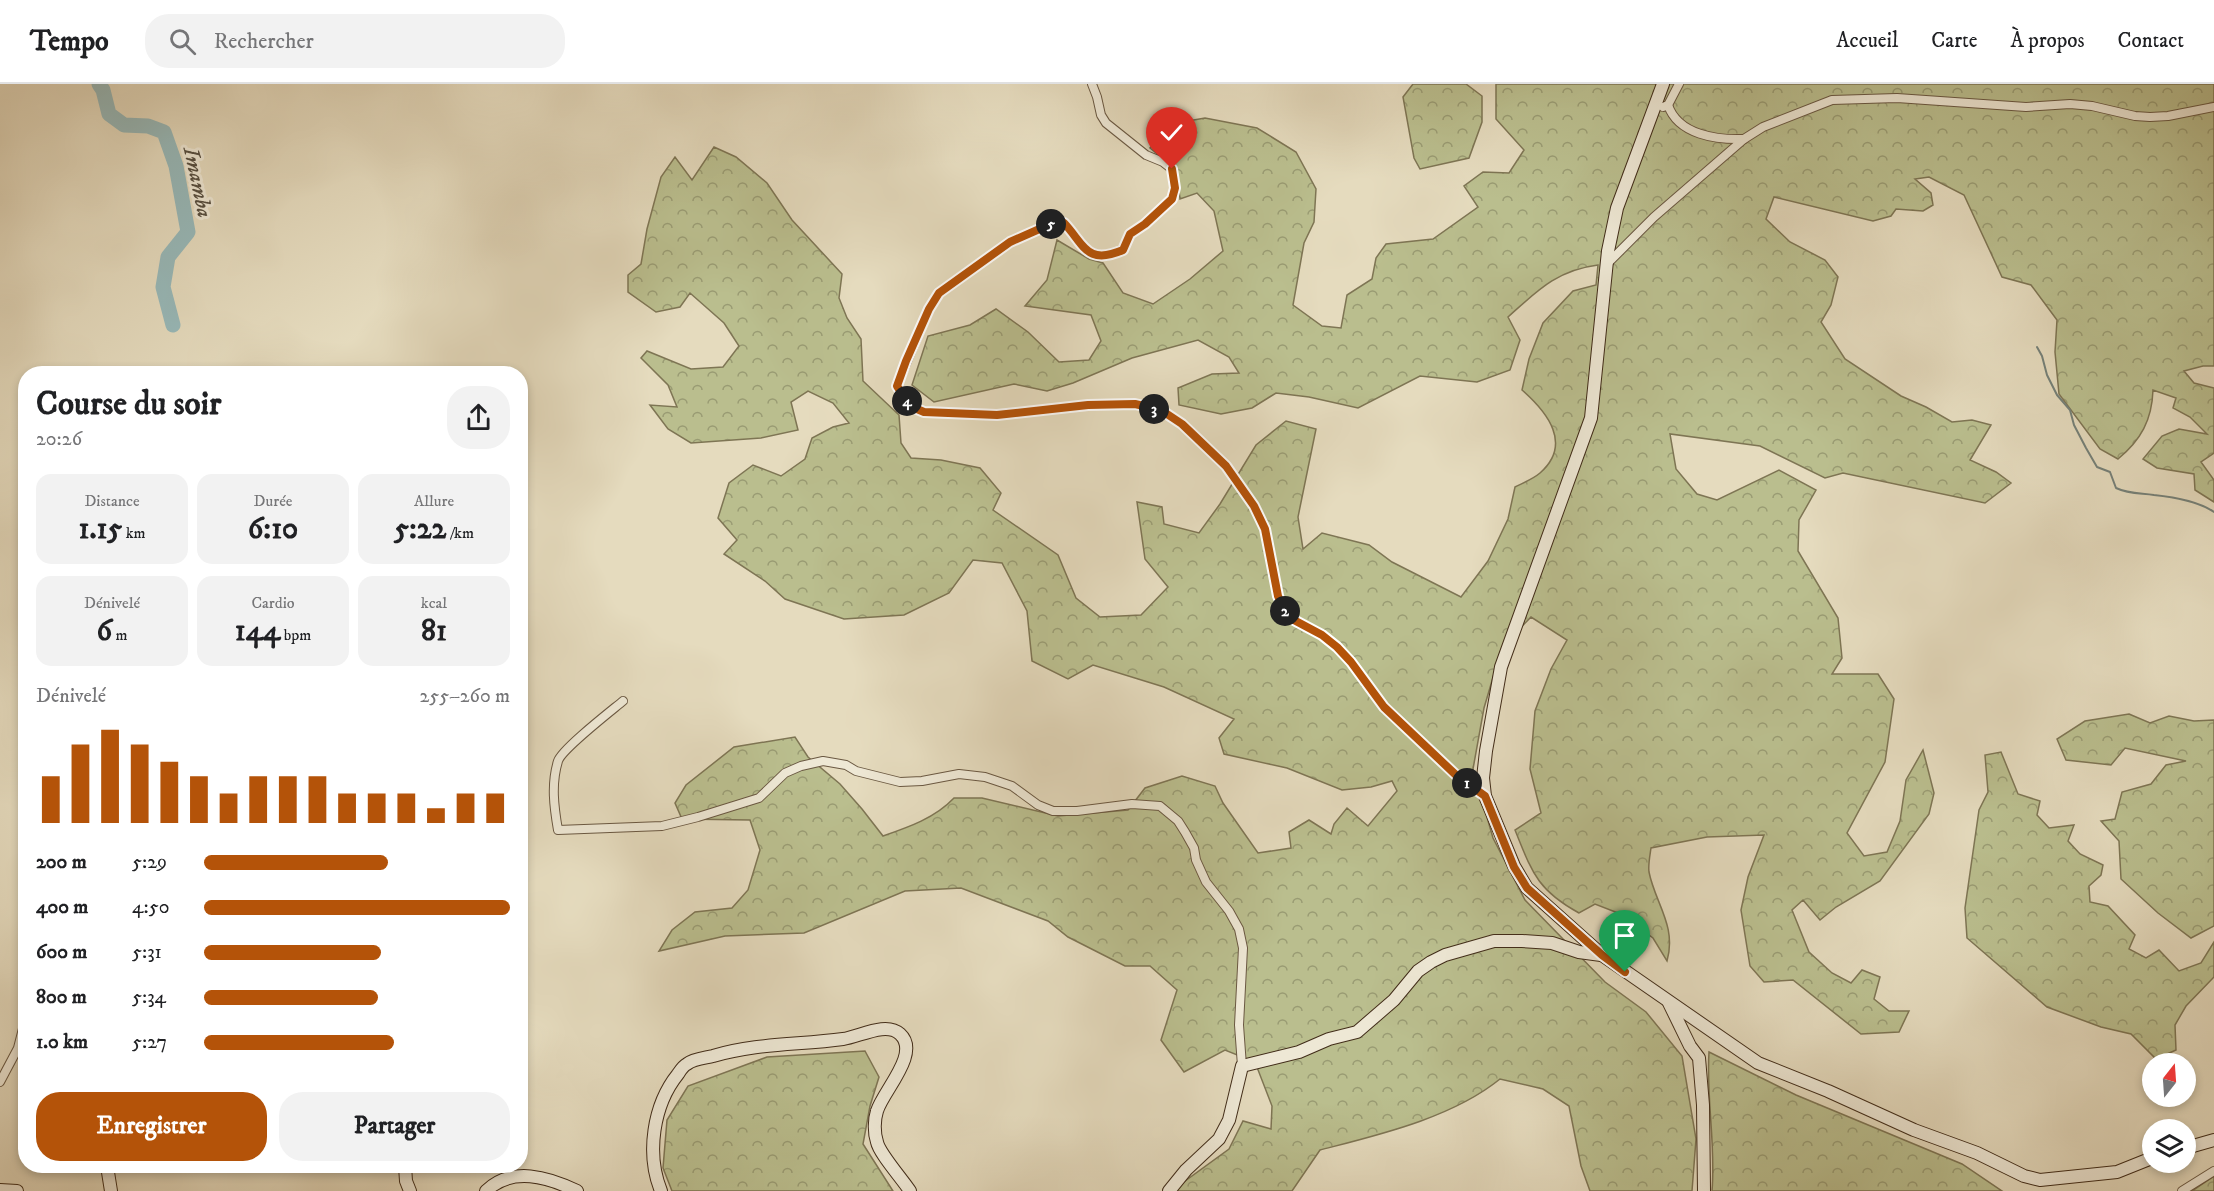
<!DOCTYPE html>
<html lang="fr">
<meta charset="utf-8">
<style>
:root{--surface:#fff;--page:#f2f2f2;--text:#202124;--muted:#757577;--line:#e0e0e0;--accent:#b45309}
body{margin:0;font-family:"IM FELL DW Pica",serif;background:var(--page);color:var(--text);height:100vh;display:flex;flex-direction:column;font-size:22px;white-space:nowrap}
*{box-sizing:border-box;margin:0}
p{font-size:20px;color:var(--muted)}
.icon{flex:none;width:33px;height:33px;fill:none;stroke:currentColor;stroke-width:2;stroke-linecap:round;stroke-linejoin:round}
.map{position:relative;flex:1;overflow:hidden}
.panel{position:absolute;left:18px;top:282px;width:510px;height:807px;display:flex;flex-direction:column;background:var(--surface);border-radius:24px;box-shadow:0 3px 9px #0003}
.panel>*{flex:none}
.needle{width:39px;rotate:17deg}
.controls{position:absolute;left:2142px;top:969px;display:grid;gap:12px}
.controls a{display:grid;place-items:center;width:54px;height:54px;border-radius:50%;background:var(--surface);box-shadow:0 3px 9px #0003;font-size:30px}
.pin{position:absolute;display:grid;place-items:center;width:51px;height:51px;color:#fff;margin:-62px -26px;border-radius:50% 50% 50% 0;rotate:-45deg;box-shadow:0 0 6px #0007}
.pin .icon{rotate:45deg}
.km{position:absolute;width:30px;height:30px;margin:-15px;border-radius:50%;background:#222;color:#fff;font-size:16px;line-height:30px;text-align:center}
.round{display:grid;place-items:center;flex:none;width:63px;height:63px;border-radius:24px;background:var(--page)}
.overview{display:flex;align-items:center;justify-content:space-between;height:102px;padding:0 18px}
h1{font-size:33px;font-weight:700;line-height:45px}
.figures{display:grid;grid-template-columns:repeat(3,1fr);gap:9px;height:102px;padding:6px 18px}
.figures div{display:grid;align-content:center;border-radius:15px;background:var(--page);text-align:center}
.figures b{font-size:30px;font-weight:700}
.figures small{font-size:16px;font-weight:400}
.figures p{font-size:16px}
.chart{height:168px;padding:12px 18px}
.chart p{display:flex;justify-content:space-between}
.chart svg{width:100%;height:108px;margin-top:6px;stroke:var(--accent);stroke-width:6}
.button{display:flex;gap:12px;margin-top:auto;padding:12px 18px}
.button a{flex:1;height:69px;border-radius:24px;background:var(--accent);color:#fff;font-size:24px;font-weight:700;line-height:69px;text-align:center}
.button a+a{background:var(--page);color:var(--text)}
ul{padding:0 18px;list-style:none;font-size:20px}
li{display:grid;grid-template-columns:96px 72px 1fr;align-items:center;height:45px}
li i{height:15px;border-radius:8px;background:var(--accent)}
header{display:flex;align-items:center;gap:36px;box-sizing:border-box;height:84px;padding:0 30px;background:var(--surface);border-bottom:2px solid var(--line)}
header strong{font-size:28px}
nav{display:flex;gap:33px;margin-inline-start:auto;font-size:21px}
.search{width:420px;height:54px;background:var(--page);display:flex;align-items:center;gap:15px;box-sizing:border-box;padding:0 21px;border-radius:24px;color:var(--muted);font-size:22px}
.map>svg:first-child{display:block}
</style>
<header>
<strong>Tempo</strong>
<div class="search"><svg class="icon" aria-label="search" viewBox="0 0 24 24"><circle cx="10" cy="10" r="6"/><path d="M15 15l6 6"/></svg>Rechercher</div>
<nav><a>Accueil</a><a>Carte</a><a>À propos</a><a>Contact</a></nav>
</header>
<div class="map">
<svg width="2214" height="1107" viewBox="0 0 2214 1107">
<defs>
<pattern id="forest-crowns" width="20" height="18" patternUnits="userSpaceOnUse" patternTransform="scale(1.5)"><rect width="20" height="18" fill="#babe8e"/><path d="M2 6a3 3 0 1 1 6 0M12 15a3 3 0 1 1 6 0" fill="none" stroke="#999b73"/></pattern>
</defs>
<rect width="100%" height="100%" fill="#e5dbbe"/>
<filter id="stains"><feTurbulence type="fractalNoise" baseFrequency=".00333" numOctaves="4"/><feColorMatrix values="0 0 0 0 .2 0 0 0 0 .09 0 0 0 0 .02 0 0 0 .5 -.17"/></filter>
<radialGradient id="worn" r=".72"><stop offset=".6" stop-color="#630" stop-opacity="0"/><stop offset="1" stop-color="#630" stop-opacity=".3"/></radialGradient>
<g fill="url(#forest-crowns)" stroke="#7e7554" stroke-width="1.5">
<path d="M1413 0H1466L1482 12V38L1469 74 1420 85 1414 74 1403 13Z"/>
<path d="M1496 0H2214V282H2203L2184 287 2194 299 2214 304V369L2201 378 2214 396V418L2195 406 2194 390 2157 384 2143 375 2162 352 2179 345 2207 350 2190 333 2173 324 2176 314 2153 306C2152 336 2141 356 2118 375L2100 365 2059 310 2055 268 2057 236 2031 201 2002 193 1964 111 1929 93 1915 95 1931 109 1933 121 1923 127 1896 125 1891 132 1873 137 1774 113 1766 135 1790 158 1825 176 1838 193 1831 221 1821 238 1845 275 1901 312 1926 323 1952 338 1972 336 1991 341 1970 376 1996 388 2011 399 1985 419 1843 389 1825 394 1760 362 1670 350 1676 385 1697 410 1717 416 1779 386 1816 406 1799 436 1798 467 1838 534 1842 574 1832 590H1878L1894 615 1885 678 1847 749 1864 772 1887 768 1900 737 1906 696 1923 666 1934 709 1929 730 1880 797 1836 823 1820 836 1803 816 1792 826 1809 868 1832 889 1851 899 1862 886 1880 893 1874 915 1889 927H1909L1899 948 1861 950 1793 896 1764 898 1750 882 1741 826 1748 793 1764 751 1707 753 1651 764C1650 771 1648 781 1649 788 1655 819 1677 842 1667 877L1653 854 1618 829 1595 820 1579 829C1537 806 1532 788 1515 746L1541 729 1530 685 1535 627 1551 585 1567 556 1531 533 1502 563 1484 624 1473 685 1493 754 1525 816 1605 898 1646 928 1682 972 1696 1055 1692 1107H1590L1581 1082 1569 1022 1543 1005 1500 995C1452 1034 1378 1051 1320 1066L1292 1107H1177L1181 1100 1229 1065 1243 1037 1271 1045 1272 1022 1255 978 1225 966 1184 988 1161 956 1177 906 1150 882H1125L1068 853 1048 837 961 804 905 807 804 849 725 852 659 867 672 846 695 828 732 824 748 806 760 766 750 736 682 735 675 719 686 701 734 663 795 653 808 673 840 700 862 725 883 752C909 743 935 734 954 714H982L1058 732 1128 726 1145 704 1182 692 1215 702 1223 719 1258 769 1291 764 1289 748 1309 736 1331 750 1334 740 1347 724 1368 742 1397 707 1392 697 1371 703 1342 706 1287 684 1224 670 1219 654 1234 635 1164 603 1093 581 1068 595 1032 577 1027 527 1002 479 973 476 949 509 904 531 844 535 785 515 765 497 724 470 737 456 718 434 729 399 753 381 781 392 805 375 812 354 833 343 849 339 833 319 808 307 791 318 798 346 761 354 691 359 668 345 650 321 677 323 668 301 641 274 647 267 691 285 723 283 739 262 724 239 690 209 680 223 656 228 628 208V191L641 180 647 145 661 93 675 73 692 96 714 63 736 73 767 99 792 136 842 190 839 214 847 234 861 255 863 297 899 331 901 359 911 374 941 376 980 384 1001 409 993 426 1058 471 1076 514 1100 533 1141 531 1168 503 1145 475 1137 418 1162 423 1164 440 1199 449 1220 420 1256 361 1286 337 1316 345 1298 433 1303 465 1322 449 1369 461 1392 478 1461 513 1488 477 1508 435 1515 403C1523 399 1533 395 1540 389 1573 360 1547 328 1522 306L1529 275 1543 239 1573 207 1596 201 1598 181C1557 186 1537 207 1508 233L1520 256 1510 286 1477 298 1420 292 1358 324 1309 313 1276 309 1252 324 1221 330 1179 321 1178 304 1212 290 1239 289 1229 273 1198 256 1132 274 1073 299 1047 307 1014 300 934 318 912 301 928 252 970 241 996 225 1028 248 1059 278 1089 276 1101 257 1091 231 1025 222 1047 196 1057 156 1089 175 1103 179 1123 209 1153 220 1190 195 1223 167 1214 127 1197 109 1180 115C1178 87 1171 81 1150 64L1171 40 1205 34 1257 44 1296 68 1316 105 1314 138 1304 159 1293 221 1322 242 1341 244 1347 211 1372 195 1376 174 1386 160 1433 155 1478 123 1464 102 1483 88 1509 89 1524 66 1496 35Z"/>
<path d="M2129 630 2150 639 2169 632 2194 637 2214 636V842L2191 854 2158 829 2121 795 2119 757 2101 737 2115 735 2122 708 2151 700 2166 681 2186 677 2125 664 2111 681 2066 676 2057 655 2085 637Z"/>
<path d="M2001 668 2018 710 2040 717 2037 731 2049 744 2074 741 2068 757 2080 770 2103 781 2101 791 2089 802 2090 818 2108 822 2135 851 2129 865 2146 874 2159 866 2179 887 2201 879 2214 858V893L2186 922 2175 941 2176 966 2156 975 2131 950 2101 943 2047 923 1967 854 1965 824 1979 726 1988 708 1985 671Z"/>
<path d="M865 967 879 993 870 1022 863 1060 893 1107H672L663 1084 667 1036 688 1002 767 973Z"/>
<path d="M1709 968 1796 1011 1962 1080 2002 1107H1712C1716 1061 1706 1014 1709 968Z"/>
<path d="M2214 1092V1107H2192Z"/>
</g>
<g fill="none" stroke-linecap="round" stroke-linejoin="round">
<path stroke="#758179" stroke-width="2" d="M2037 263 2042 272 2047 291 2057 311 2070 326 2074 341 2086 364 2097 383 2110 388 2116 404C2129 410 2140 409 2154 411 2173 413 2198 417 2214 428"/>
<path stroke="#98b9b9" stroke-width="15" d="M99 0 103 6 109 30 124 41 148 42 164 48 176 82 188 148 168 173 163 203 173 241"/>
<g stroke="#6a5842" stroke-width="10">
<g id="street">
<path d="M1092 0 1097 13 1101 31 1106 39 1146 71 1163 78 1172 85 1175 104 1172 115 1145 140 1130 150 1123 166C1086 183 1084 160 1064 139H1053L1010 158 939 209 929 225 897 301 910 322 924 328 997 331 1088 321 1135 320 1161 326 1182 340 1226 382 1254 421 1265 445 1278 512 1285 526 1292 535 1322 551 1337 563 1351 578 1384 623 1457 692 1485 712"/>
<path d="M1668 21C1678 51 1717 56 1744 55"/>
<path d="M1663 23 1668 21 1679 0"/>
<path d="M1607 180 1654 133 1744 55 1763 43 1832 16 1897 14 2026 23 2070 20 2092 22 2135 32 2150 33 2168 32 2214 23"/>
<path d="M623 617C611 627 562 665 558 677 551 700 554 723 558 746L662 742 698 733 759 714 785 689 801 682 823 677 846 681 856 687 900 698 922 697 959 690 985 693 1012 702 1038 721 1053 727H1077L1132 720 1160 722 1178 737 1185 748 1194 764 1196 776 1206 798 1229 827 1239 845 1243 864 1239 941 1242 982"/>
<path d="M0 998 18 964 26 933"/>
<path d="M2182 1107 2214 1087"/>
</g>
</g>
<g stroke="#412c19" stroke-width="14">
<g id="secondary">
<path d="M1663 0 1617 124 1608 167 1591 334 1501 583 1486 667 1483 694 1485 712 1514 782 1527 804 1602 871 1758 979 1828 1007 1914 1046 1977 1069 2024 1092 2040 1096 2117 1088 2152 1074"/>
<path d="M1669 919 1690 962 1699 974 1703 1021 1704 1107"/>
<path d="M2186 1064 2214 1056"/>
<path d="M107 1082 111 1107"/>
<path d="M405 1082 406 1097 410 1107"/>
<path d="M0 1106 17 1107"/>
<path d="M486 1107C512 1082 548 1093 577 1107"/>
<path d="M661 1107C646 1070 653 1021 678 990 680 987 683 982 687 980 693 975 705 974 713 972 756 959 799 961 843 955 859 953 886 937 900 950 921 969 883 1007 877 1027 874 1036 874 1049 877 1058 879 1069 903 1096 910 1107"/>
<path d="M1169 1107 1186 1086 1219 1055 1229 1036 1242 982 1299 968 1329 955 1357 948 1394 916 1418 887 1431 878 1445 871 1494 857H1522L1552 859 1579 868 1601 871"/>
</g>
</g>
<use href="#street" stroke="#eee8d5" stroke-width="8"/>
<use href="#secondary" stroke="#eee8d5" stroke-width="12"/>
</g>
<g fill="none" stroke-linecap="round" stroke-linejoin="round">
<g stroke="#fff" stroke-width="12">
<path id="route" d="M1172 85 1175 104 1172 115 1145 140 1130 150 1123 166C1086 182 1084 160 1064 139H1053L1010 158 939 209 929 225 906 277 897 302 910 322 924 328 997 331 1088 321 1135 320 1161 326 1182 340 1226 382 1254 422 1265 445 1278 512 1284 526 1292 535 1322 551 1337 563 1351 578 1384 623 1457 692 1485 712 1514 783 1527 804 1602 871 1625 888"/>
</g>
<use href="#route" stroke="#b45309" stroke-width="8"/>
</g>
<g text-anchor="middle" stroke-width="6" stroke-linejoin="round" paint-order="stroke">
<g font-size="22" font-style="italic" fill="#574f41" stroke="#eee8d5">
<text transform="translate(199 98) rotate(78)" y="8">Imamba</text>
</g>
</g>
<rect width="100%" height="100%" filter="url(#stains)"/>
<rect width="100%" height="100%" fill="url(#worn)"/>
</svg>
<div class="controls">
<a><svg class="needle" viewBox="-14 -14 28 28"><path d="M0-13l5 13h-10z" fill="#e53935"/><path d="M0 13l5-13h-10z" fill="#757577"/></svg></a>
<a><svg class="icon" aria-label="layers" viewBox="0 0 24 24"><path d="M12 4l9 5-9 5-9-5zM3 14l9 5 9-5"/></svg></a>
</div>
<div class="pin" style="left:1625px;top:888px;background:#1e9e55"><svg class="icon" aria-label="arrive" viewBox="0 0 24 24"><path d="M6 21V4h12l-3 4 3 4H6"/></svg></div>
<div class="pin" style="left:1172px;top:85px;background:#d93025"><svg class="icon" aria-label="check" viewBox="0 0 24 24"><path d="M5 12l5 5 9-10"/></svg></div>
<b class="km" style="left:1467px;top:699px">1</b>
<b class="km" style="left:1285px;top:527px">2</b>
<b class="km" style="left:1154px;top:325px">3</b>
<b class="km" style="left:907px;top:317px">4</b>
<b class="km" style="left:1051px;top:140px">5</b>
<section class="panel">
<div class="overview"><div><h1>Course du soir</h1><p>20:26</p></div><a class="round"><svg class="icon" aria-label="share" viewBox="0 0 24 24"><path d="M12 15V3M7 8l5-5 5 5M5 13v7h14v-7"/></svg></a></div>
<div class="figures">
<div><p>Distance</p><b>1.15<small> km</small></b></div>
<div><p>Durée</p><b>6:10</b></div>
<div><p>Allure</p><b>5:22<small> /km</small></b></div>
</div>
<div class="figures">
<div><p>Dénivelé</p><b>6<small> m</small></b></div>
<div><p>Cardio</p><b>144<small> bpm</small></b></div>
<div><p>kcal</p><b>81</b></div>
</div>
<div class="chart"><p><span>Dénivelé</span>255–260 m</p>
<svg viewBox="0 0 160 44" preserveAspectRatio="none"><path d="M5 44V25M15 44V12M25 44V6M35 44V12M45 44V19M55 44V25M65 44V32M75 44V25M85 44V25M95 44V25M105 44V32M115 44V32M125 44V32M135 44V38M145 44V32M155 44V32"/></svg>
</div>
<ul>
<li><b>200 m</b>5:29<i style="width:60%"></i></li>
<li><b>400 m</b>4:50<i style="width:100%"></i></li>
<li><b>600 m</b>5:31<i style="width:58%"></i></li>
<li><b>800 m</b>5:34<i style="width:57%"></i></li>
<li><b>1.0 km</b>5:27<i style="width:62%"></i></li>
</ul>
<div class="button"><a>Enregistrer</a><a>Partager</a></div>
</section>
</div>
